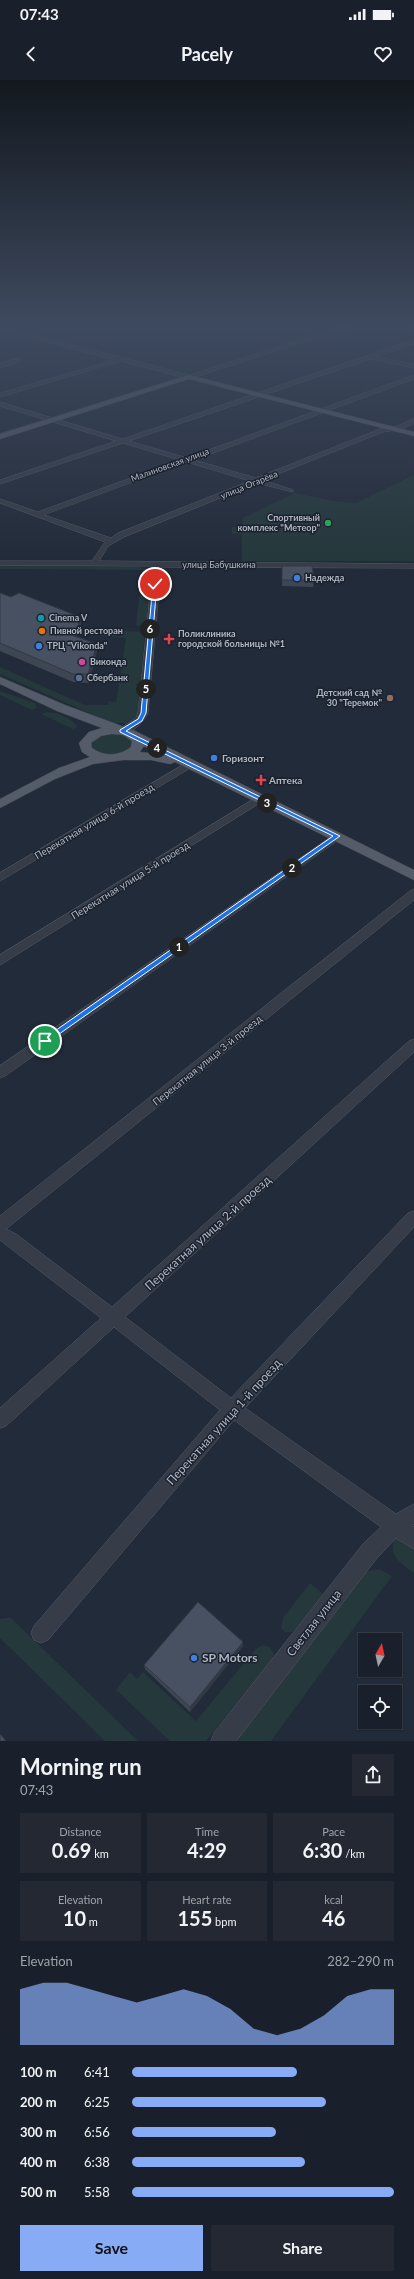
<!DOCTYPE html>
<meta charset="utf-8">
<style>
:root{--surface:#1a202b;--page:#232833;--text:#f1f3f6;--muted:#9fa3a9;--line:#383e47;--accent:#87abf4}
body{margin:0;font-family:Lato,sans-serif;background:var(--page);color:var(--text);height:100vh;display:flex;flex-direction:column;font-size:15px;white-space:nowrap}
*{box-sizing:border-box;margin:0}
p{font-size:13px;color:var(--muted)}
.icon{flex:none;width:22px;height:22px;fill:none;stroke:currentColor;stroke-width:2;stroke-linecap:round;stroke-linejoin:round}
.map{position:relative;height:1661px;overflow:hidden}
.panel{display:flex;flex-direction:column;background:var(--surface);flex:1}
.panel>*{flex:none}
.needle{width:26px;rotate:9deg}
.buttons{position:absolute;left:358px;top:1553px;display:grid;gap:8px}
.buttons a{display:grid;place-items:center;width:44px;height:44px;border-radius:0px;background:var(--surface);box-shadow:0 1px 3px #0004,0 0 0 1px var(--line);font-size:20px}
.pin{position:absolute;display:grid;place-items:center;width:34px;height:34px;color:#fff;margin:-17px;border:2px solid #fff;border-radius:50%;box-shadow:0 1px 4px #0007}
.km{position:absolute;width:20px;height:20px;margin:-10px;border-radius:50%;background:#222;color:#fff;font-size:11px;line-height:20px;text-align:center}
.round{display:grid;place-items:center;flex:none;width:42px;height:42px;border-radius:0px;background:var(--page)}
.head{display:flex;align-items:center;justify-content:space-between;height:68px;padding:0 20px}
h1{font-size:22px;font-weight:700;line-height:30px}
.metrics{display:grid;grid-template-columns:repeat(3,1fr);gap:6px;height:68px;padding:4px 20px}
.metrics div{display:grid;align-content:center;border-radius:0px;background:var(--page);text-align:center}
.metrics b{font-size:20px;font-weight:700}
.metrics small{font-size:11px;font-weight:400}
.metrics p{font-size:11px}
.chart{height:112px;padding:8px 20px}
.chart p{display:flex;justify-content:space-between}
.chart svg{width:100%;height:72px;margin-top:4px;fill:var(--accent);opacity:.7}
.button{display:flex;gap:8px;margin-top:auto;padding:8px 20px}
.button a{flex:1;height:46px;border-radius:0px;background:var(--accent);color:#111;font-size:16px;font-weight:700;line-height:46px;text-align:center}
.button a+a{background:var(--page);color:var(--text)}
ul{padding:0 20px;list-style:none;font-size:13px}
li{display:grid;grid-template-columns:64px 48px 1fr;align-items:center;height:30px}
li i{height:10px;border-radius:5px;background:var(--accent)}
.status{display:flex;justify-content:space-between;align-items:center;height:28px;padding:0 20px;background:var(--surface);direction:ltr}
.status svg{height:11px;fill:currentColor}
header{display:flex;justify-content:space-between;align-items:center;height:52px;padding:0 20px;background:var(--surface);font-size:18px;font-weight:700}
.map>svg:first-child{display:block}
</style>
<div class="status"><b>07:43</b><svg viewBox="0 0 49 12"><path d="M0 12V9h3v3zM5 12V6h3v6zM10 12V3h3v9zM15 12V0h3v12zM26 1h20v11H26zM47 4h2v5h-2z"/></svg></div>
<header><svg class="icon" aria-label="back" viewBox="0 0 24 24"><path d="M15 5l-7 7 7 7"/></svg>Pacely<svg class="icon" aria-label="heart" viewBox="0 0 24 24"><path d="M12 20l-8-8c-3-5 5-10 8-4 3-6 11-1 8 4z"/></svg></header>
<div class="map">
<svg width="414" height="1661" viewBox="0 0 414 1661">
<rect width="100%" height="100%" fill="#222b39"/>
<g fill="#25383b">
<path d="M414 395V481H242V454H232V447H242L243 438 295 413 339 422 356 423Z"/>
<path d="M0 485 131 486 145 488 152 494 147 544 136 546 142 490 0 489Z"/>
<path d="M103 550 145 552 137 636 127 643H112L0 594V587L85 625H108V621L116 622 126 558 99 556 98 553Z"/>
<path d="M0 611 35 623 37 628 32 630 0 615Z"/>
<path d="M46 632C57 632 71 638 78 647L73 649 41 634Z"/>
<path d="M113 652 132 657 134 668 116 675 95 673 88 662 90 659Z"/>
<path d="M397 1455 414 1467V1493C401 1484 385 1473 397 1455Z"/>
<path d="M379 1489 392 1496 271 1661H234L365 1492Z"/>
<path d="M310 1503 323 1514 296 1548 292 1552H285L281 1548 283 1538Z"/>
<path d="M6 1538H11L138 1661H105L0 1558V1539Z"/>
<path d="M262 1565 270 1567 274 1574 273 1579 206 1661H170L116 1610 130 1592 137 1599 143 1592 196 1641 255 1570Z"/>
</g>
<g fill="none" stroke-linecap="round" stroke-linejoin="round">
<g stroke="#535a67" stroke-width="1">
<g id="minor">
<path d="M340 247H349L189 299 121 281 0 317V313L115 280 4 251 6 248 189 295Z"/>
<path d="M414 260V264L376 277 414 284V288L370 279 129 361 187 378 414 295V299L194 380 256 398 380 349 398 346 414 338V343L402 349 383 352 263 400 293 410V412L257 403 124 457 108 466 99 481 414 484V488L161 487 148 633C144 642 130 656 119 653V649L136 638 138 633 153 486 0 485V481H92L105 462 0 423V419L38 432 180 380 123 363 0 404V400L116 361 0 326V322L122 359ZM187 382 250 401 118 453 111 458 44 435Z"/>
<path d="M19 278 21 281 0 288V284Z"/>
<path d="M188 682 192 683 193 685 192 687 0 801V793Z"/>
<path d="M259 716 264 719 263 721 0 885V875Z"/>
<path d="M337 753 343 756 341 758 5 996 0 998V986Z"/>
<path d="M414 810V820L6 1149 16 1154 112 1227 409 961 414 959V972L125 1237 231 1318 408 1133 414 1131V1147L245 1328 396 1434 414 1424V1444L412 1446 414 1447V1469L396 1458 377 1478 236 1661H211L214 1653 363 1464 381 1447 234 1340 48 1560 41 1563 34 1560 31 1553 34 1546 220 1330 114 1247 6 1346 0 1348V1328L101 1238 0 1160V1136L410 811Z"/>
</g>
</g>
<g stroke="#3f4652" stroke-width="1">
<g id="major">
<path d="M189 295 414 352V356L189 299 0 359V354Z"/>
<path d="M0 597 65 625 135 651 414 790V800L175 682 170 684 151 680H123L93 684 55 699 0 728V719L59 688 90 677 82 672 79 663 89 652 102 648 57 631 0 604ZM112 654 123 655 132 661 131 667C119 676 104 677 92 668L91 663 101 656ZM144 666 159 674 140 672Z"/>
</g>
</g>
<use href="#minor" fill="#363d49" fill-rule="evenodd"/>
<use href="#major" fill="#545b69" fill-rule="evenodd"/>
</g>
<g fill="#3e4654">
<path d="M282 486 314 500 313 507 282 506Z"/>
<path d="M0 513 11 517 80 537 81 545 78 555 75 556 97 564V571L89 603 73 602 0 571Z"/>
<path d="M243 1562V1566L190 1632 145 1589 144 1585Z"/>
</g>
<g fill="#323945">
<path d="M80 537 81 545 78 555 66 561 65 553Z"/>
<path d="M97 564V571L89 603 88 594Z"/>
<path d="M243 1562V1566L190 1632V1627Z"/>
</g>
<g fill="#485162" stroke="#323945">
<path d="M282 486H312L314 500H282Z"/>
<path d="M0 513 11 517 19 513 80 537 78 547 65 553 97 564 88 594H73L0 563Z"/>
<path d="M198 1522 243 1562 190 1627 144 1585Z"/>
<path d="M0 1654 6 1661H0Z"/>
</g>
<linearGradient id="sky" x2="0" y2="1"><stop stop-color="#13181f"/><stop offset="0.51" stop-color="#3e4a5f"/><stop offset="1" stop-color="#3e4a5f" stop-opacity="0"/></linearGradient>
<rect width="414" height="480" fill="url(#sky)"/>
<path fill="#1a73e8" stroke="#fff" d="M155 503 157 504 146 633 142 641 126 651 340 756 45 964 41 961 42 960 333 756 120 652V650L138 639 141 633 153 504Z"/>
<circle fill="#2e9e5b" stroke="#1b222e" stroke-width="1.5" cx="328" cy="443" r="4"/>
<g fill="#3f7fe0" stroke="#1b222e" stroke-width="1.5">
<circle cx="297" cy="498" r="4"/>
<circle cx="39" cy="566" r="4"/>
<circle cx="214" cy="678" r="4"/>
<circle cx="194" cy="1578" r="4"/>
</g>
<circle fill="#0f9aa8" stroke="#1b222e" stroke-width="1.5" cx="41" cy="538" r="4"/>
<circle fill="#e8710a" stroke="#1b222e" stroke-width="1.5" cx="42" cy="551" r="4"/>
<g fill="#e0444e" stroke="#1b222e" stroke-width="1.5">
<path d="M167 553h4v4h4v4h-4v4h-4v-4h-4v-4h4z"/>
<path d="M259 694h4v4h4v4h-4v4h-4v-4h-4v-4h4z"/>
</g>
<circle fill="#d1479c" stroke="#1b222e" stroke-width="1.5" cx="82" cy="582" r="4"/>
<circle fill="#5c6f8a" stroke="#1b222e" stroke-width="1.5" cx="79" cy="598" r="4"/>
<circle fill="#8d6e63" stroke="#1b222e" stroke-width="1.5" cx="390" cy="618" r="4"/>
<g text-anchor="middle" stroke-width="3" stroke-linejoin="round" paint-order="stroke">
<g font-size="9" fill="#b0b7c5" stroke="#1b222e">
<text transform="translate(170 385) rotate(-20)" y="3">Малиновская улица</text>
<text transform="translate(249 405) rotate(-22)" y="3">улица Огарёва</text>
<text x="219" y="488">улица Бабушкина</text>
</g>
<g font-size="9" font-weight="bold" fill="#b0b7c5" stroke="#1b222e" text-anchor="start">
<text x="320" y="441" text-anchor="end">Спортивный<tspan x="320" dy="10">комплекс "Метеор"</tspan></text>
<text x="305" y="501">Надежда</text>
<text x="49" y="541">Cinema V</text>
<text x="50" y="554">Пивной ресторан</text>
<text x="178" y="557">Поликлиника<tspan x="178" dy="10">городской больницы №1</tspan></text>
<text x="47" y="569">ТРЦ "Vikonda"</text>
<text x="90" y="585">Виконда</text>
<text x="87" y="601">Сбербанк</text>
<text x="382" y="616" text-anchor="end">Детский сад №<tspan x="382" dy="10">30 "Теремок"</tspan></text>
</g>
<g font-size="10" font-weight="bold" fill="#b0b7c5" stroke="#1b222e" text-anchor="start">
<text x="222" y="682">Горизонт</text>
<text x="269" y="704">Аптека</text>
</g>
<g font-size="10" fill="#b0b7c5" stroke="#1b222e">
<text transform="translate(94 741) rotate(-31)" y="4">Перекатная улица 6-й проезд</text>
<text transform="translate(130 800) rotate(-32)" y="4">Перекатная улица 5-й проезд</text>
<text transform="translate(207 980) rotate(-39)" y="4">Перекатная улица 3-й проезд</text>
</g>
<g font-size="12" fill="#b0b7c5" stroke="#1b222e">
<text transform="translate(208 1153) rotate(-42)" y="4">Перекатная улица 2-й проезд</text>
<text transform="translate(224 1342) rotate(-48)" y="4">Перекатная улица 1-й проезд</text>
<text transform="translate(314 1543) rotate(-52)" y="4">Светлая улица</text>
</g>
<g font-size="12" font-weight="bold" fill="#b0b7c5" stroke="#1b222e" text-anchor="start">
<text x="202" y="1582">SP Motors</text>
</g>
</g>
</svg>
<div class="buttons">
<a><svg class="needle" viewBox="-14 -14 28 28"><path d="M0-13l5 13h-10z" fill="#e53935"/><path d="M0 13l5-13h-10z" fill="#9fa3a9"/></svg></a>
<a><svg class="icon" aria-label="locate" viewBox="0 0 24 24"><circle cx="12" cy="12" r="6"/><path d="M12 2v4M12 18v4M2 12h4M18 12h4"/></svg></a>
</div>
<div class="pin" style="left:45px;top:961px;background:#1e9e55"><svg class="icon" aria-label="arrive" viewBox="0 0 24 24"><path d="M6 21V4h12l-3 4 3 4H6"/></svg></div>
<div class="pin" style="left:155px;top:504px;background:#d93025"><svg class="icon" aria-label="check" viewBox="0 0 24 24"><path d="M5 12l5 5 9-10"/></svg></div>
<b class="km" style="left:179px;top:867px">1</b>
<b class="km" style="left:292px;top:788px">2</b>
<b class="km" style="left:267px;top:723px">3</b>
<b class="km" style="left:157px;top:668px">4</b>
<b class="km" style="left:146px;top:609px">5</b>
<b class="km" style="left:150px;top:549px">6</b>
</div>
<section class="panel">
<div class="head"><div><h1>Morning run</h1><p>07:43</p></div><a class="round"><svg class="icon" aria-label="share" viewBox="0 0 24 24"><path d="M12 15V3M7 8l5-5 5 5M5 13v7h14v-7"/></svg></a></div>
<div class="metrics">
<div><p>Distance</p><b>0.69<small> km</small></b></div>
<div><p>Time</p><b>4:29</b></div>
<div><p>Pace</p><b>6:30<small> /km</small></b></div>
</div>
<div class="metrics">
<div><p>Elevation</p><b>10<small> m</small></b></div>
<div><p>Heart rate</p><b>155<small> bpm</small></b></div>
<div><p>kcal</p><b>46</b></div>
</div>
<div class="chart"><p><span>Elevation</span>282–290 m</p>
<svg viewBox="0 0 160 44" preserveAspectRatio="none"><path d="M0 44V10L10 6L20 6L30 10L40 14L50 18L60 14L70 10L80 14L90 22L100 34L110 38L120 34L130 26L140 14L150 10L160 10V44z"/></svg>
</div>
<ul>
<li><b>100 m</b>6:41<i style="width:63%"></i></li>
<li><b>200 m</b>6:25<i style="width:74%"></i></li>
<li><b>300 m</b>6:56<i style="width:55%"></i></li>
<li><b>400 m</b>6:38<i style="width:66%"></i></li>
<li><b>500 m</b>5:58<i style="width:100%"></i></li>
</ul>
<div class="button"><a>Save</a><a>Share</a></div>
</section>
